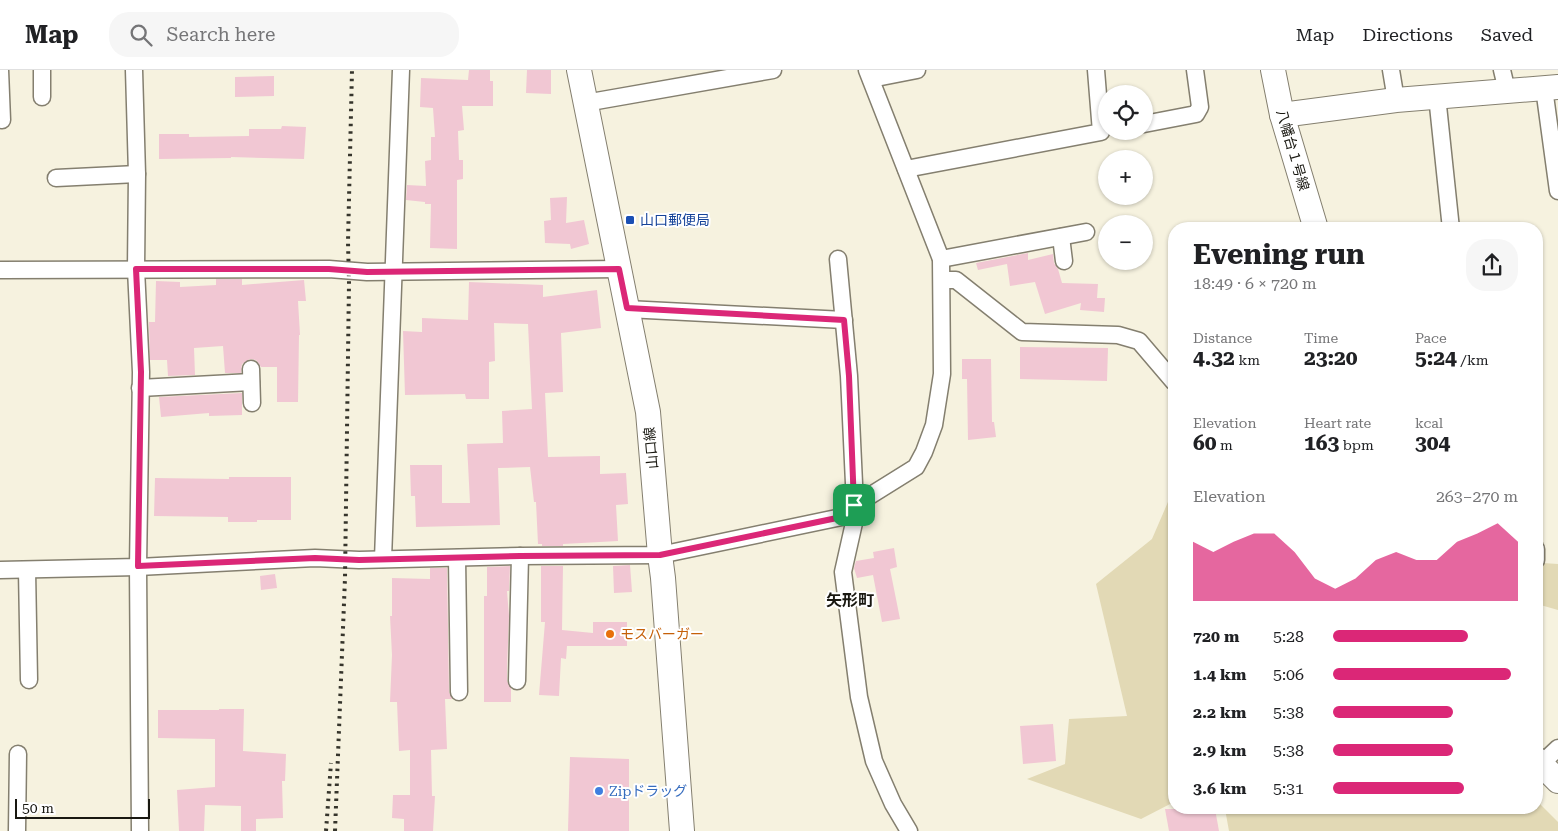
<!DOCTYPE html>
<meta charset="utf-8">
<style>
:root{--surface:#fff;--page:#f6f6f6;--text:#202124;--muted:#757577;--line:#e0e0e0;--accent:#db2777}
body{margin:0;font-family:"Roboto Serif","Noto Sans JP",serif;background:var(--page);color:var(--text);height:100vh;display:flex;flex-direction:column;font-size:19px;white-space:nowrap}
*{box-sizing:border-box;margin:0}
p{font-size:16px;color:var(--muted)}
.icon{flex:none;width:28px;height:28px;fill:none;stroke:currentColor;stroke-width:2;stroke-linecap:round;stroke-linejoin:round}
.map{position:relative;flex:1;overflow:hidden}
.details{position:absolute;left:1168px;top:152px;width:375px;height:592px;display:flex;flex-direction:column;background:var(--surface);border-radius:20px;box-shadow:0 1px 4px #0004}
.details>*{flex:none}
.buttons{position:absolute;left:1098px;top:15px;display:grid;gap:10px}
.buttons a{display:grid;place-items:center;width:55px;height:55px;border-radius:50%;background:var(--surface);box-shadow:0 1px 4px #0004;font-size:25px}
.scale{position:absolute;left:15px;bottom:12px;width:135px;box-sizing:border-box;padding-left:5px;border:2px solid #191811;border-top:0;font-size:14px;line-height:18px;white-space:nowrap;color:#191811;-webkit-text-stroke:4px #fff;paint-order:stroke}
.pin{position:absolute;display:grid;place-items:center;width:42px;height:42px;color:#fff;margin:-21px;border-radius:10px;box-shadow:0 2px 8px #0006}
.round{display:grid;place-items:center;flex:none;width:52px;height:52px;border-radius:20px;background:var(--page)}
.overview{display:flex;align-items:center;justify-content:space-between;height:85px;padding:0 25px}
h1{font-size:28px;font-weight:700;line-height:38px}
.stats{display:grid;grid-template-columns:repeat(3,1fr);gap:8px;height:85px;padding:5px 25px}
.stats div{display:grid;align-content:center}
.stats b{font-size:21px;font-weight:700}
.stats small{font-size:14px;font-weight:400}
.stats p{font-size:14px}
.chart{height:140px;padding:10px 25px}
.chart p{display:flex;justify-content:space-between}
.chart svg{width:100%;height:90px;margin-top:5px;fill:var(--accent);opacity:.7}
ul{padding:0 25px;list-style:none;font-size:16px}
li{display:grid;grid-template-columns:80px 60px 1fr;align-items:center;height:38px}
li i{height:12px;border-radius:6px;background:var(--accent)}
header{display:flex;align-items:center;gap:30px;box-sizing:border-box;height:70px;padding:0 25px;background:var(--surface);border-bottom:1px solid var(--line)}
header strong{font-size:24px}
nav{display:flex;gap:28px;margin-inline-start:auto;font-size:18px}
.search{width:350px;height:45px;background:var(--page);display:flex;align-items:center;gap:12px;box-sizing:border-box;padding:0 18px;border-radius:20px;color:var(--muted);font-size:19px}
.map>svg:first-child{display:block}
</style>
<header>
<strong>Map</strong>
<div class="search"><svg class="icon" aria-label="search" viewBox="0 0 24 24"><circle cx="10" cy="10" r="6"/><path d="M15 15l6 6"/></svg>Search here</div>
<nav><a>Map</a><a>Directions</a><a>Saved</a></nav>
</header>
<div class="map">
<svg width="1558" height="761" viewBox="0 0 1558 761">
<rect width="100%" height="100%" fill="#f6f2df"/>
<g fill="#e2d9b5">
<path d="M1174 418V732L1141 749 1027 709 1065 694 1069 649 1127 646 1096 514 1152 469Z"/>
<path d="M1543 493 1558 494V540L1537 534Z"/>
<path d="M1536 730 1558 752V761H1229L1225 739H1536Z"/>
</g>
<g fill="#f1c7d3">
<path d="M469 0H490V11H493V36H462L464 60 458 61 459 90H463V109L457 110V179L430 178 431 134H425V132L406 130 407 115 426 116 425 91 431 90V67H435L433 38 420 37 421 8 468 10Z"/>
<path d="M527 0H551V24L526 23Z"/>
<path d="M274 6V26L235 27V7Z"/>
<path d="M282 56 306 57 304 89 231 87V88L159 89V64H189V67L249 66V59H281Z"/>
<path d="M567 127 566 153 584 150 589 174 571 179 570 174 545 173 544 151 551 150 550 128Z"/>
<path d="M1028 183V190L1053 184 1054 193 1058 199 1062 213 1098 214 1097 228H1105L1104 242 1080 240 1081 233 1045 244 1035 212 1010 216 1007 194 978 200 976 193Z"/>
<path d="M216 209H242V215L304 210 306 231H298L300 265H299L298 332H277V297H261L256 290 250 289 242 294 241 303H225L223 276 194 278 195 305 168 306 167 290H150L149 252H155L156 211 180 212V217L216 215Z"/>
<path d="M469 212 543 215V227L597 220 601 258 561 263 563 322 545 323 548 387 600 386V404L626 403 628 434 616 435 618 471 563 474V476H542V474H538L536 432H534L530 397 498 398 500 455 416 457 415 426H411L410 395H442V433H470L467 374 503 373 502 341 532 339 528 254 494 253 495 291 489 292V329H466L465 324 405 325 403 261 422 262V248L468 250Z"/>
<path d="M1020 277 1108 278 1107 311 1020 309Z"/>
<path d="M962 289H991L992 352H994L996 367 968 370 967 309H962Z"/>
<path d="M242 323V345L209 346V343L161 347 159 327Z"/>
<path d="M229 407H291V450H257V452H228V447L154 446 155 408 229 409Z"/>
<path d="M894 478 897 497 890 499 900 549 882 552 873 505 857 508 854 498 856 491 874 488 873 482Z"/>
<path d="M630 495 632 522 614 523 613 496Z"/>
<path d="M510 496 509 521H507L509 546 507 598V611L511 618V632H484V526H487V497Z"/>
<path d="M541 496H563L562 560 593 563V552H627V576H567L566 589 561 588 559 626 539 625 545 552H541Z"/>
<path d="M430 498H447L449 622 452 629H445L447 679 431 680 432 726H435L433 761H404V749L392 748 393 725H410V680L399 681 397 632H390L392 585 390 546H392V508L430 509Z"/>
<path d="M275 504 277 518 261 520 260 506Z"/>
<path d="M219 639H244L243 681 286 684 285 711H282L283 748 256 749V761H241V736L205 735 204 761H179L177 720 215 717V669L158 668V640H219Z"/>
<path d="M1053 654 1056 691 1023 694 1020 656Z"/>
<path d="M570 687 629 689V761H568Z"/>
<path d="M1165 739H1215L1219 761H1169Z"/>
</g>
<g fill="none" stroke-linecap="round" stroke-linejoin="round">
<g stroke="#847f6f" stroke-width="19">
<g id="street">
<path d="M0 0 2 50"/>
<path d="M134 0 137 104 136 199 141 302 138 497 140 761"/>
<path d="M867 0 941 189 942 304 934 355 924 382 916 397 855 435 856 444 843 502 859 627 874 691 893 734 909 761"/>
<path d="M1391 0 1396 30"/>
<path d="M1502 0 1507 21"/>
<path d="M871 9 917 0"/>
<path d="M1544 18 1558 121"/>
<path d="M1437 26 1451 159"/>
<path d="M42 27V0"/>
<path d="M585 33 773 0"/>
<path d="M1144 54 1196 44 1200 37 1195 0"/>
<path d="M906 99 1101 62 1096 0"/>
<path d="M56 108 137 104"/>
<path d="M1061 167 1064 191"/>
<path d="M838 189 849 306 855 435"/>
<path d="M941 189 1086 162"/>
<path d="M0 200 329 199 367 202 619 199"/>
<path d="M942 210H956L1022 262 1118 265 1139 271 1174 312"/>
<path d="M627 239 844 250"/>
<path d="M251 299 252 333"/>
<path d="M140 318 251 312"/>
<path d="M1536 479V490"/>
<path d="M457 488 459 622"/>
<path d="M383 489 401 0"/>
<path d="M0 500 138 497 315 488 359 490 520 486 660 485 856 444"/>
<path d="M27 500 29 610"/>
<path d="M517 611 520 486"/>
<path d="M1541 694 1558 678"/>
<path d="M17 761 18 684"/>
</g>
</g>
<g stroke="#847f6f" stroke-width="26">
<g id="secondary">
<path d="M579 0 648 342 660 485 663 508 682 761"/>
<path d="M1273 0 1282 45 1316 159"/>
<path d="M1282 45 1396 30 1558 17"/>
<path d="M1536 689 1558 711"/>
</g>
</g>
<use href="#street" stroke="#fff" stroke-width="16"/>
<use href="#secondary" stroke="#fff" stroke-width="24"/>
<g stroke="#35342b" stroke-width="4" stroke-dasharray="2.5 5" stroke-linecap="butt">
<path d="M326 761 331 693"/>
<path d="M335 761 345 508 349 212 348 172 352 0"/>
</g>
</g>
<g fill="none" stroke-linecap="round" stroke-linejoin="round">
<g stroke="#fff" stroke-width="10">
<path id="route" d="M136 199H329L367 202 619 199 627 238 844 250 849 306 854 435 856 444 660 485 520 486 359 490 315 488 138 496 141 302Z"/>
</g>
<use href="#route" stroke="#db2777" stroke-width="6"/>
</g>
<rect fill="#1a4fb4" stroke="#fff" stroke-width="2" x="625" y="145" width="10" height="10" rx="2.5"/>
<circle fill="#e8710a" stroke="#fff" stroke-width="2" cx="610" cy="564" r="5"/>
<circle fill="#3f7fe0" stroke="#fff" stroke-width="2" cx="599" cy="721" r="5"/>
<g text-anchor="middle" stroke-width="4" stroke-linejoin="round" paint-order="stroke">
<g font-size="14" fill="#191811" stroke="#fff">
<text transform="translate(1293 80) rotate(74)" y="5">八幡台１号線</text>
<text transform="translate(651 378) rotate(-95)" y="5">山口線</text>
</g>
<g font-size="14" fill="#164399" stroke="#fff" text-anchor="start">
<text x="640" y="155">山口郵便局</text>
</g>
<g font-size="14" fill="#c56008" stroke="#fff" text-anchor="start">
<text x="620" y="569">モスバーガー</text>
</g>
<g font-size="14" fill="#366cbe" stroke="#fff" text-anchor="start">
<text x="609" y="726">Zipドラッグ</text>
</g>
<g font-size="16" font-weight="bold" fill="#191811" stroke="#fff">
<text x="850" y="536">矢形町</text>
</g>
</g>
</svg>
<div class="buttons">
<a><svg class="icon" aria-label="locate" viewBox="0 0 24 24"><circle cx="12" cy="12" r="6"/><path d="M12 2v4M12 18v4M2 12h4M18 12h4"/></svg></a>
<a>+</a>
<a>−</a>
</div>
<div class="scale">50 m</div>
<div class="pin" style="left:854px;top:435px;background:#1e9e55"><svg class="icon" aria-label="arrive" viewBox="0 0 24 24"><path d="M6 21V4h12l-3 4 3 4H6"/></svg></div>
<section class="details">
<div class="overview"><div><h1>Evening run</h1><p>18:49 · 6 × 720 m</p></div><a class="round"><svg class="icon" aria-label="share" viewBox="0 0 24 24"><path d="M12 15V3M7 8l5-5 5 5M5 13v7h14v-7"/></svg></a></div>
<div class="stats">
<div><p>Distance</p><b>4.32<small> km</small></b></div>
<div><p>Time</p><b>23:20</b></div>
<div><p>Pace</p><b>5:24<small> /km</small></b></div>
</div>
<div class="stats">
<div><p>Elevation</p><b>60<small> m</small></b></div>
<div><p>Heart rate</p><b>163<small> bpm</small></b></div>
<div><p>kcal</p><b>304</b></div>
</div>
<div class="chart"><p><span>Elevation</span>263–270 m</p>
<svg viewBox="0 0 160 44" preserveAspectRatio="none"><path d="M0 44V15L10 20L20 15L30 11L40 11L50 20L60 33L70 38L80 33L90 24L100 20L110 24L120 24L130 15L140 11L150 6L160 15V44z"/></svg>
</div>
<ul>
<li><b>720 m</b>5:28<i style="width:73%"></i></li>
<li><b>1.4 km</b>5:06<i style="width:96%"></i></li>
<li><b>2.2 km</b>5:38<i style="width:65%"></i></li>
<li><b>2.9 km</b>5:38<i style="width:65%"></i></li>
<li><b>3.6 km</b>5:31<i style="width:71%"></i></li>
</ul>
</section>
</div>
